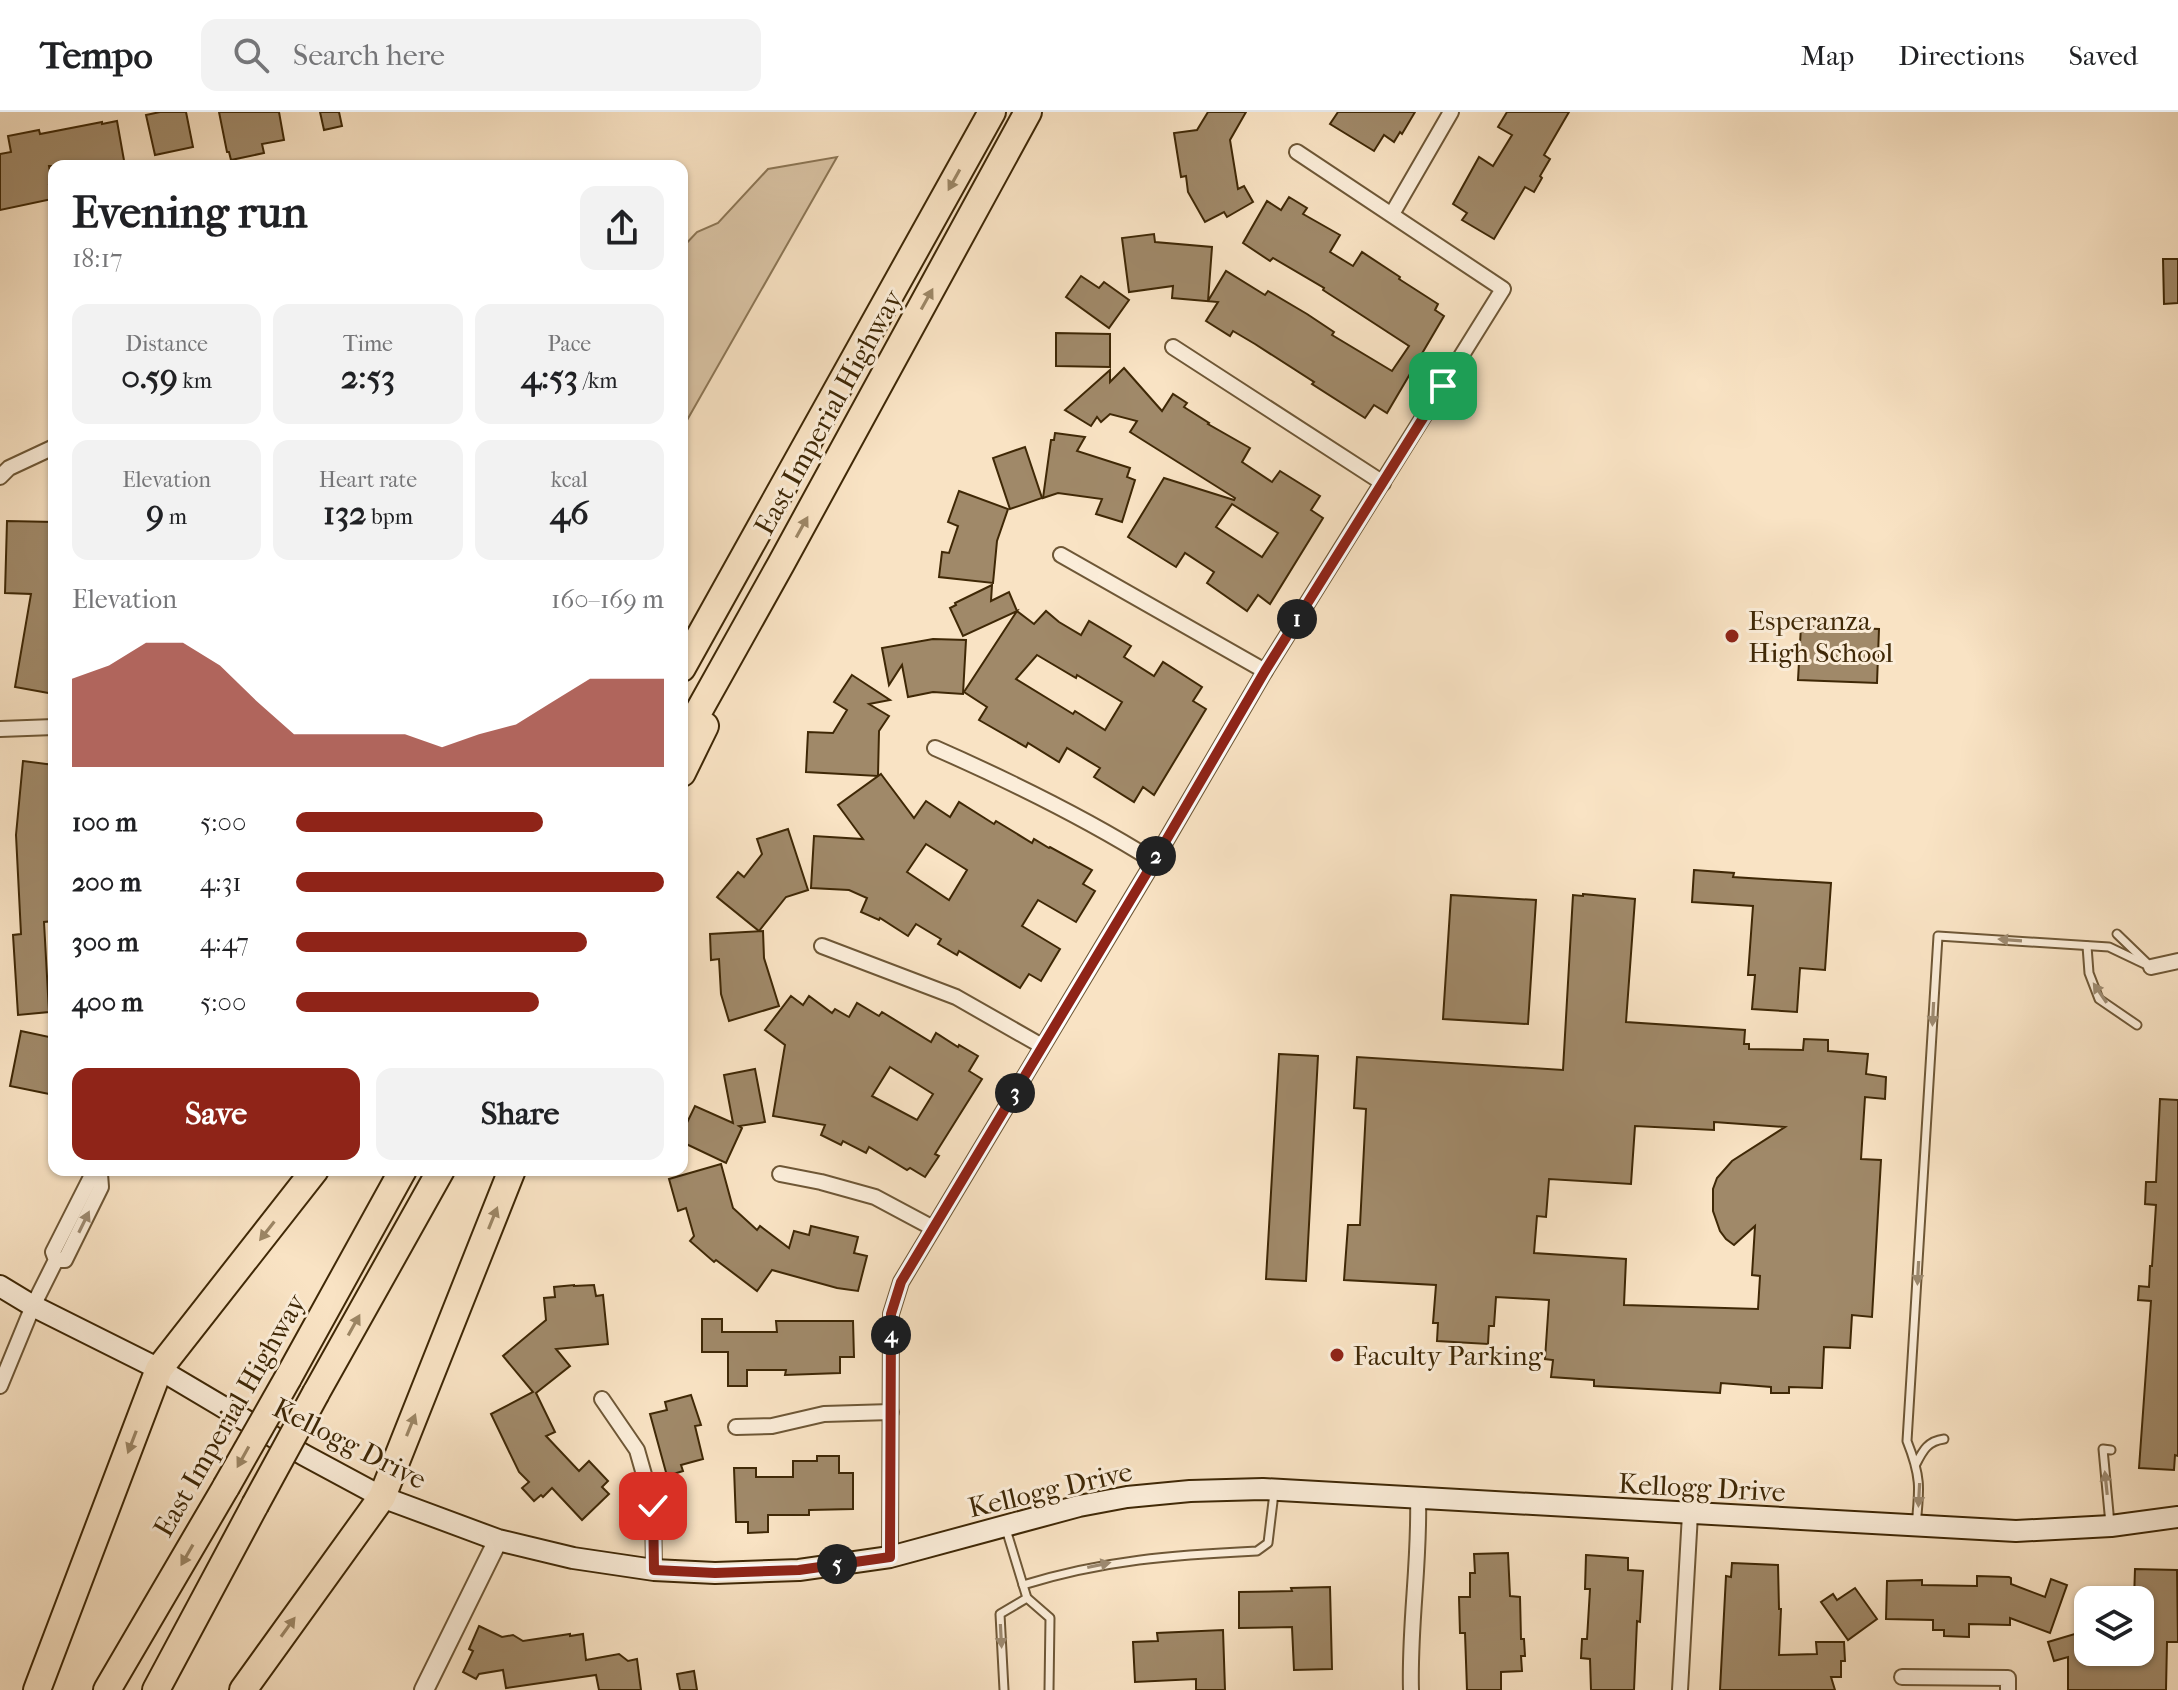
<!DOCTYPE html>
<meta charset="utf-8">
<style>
:root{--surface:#fff;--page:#f2f2f2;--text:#202124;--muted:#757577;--line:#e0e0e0;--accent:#8f2418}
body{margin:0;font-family:"IM FELL French Canon",serif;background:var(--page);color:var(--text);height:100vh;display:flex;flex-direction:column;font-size:30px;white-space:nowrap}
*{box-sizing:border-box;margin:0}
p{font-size:26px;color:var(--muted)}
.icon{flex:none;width:44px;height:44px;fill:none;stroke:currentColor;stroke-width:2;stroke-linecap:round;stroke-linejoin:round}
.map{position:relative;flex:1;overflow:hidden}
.details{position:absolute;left:48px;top:48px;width:640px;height:1016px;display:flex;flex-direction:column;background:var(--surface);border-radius:16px;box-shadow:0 2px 6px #0004}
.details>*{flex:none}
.buttons{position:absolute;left:2074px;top:1474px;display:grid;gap:16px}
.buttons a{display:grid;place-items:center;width:80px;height:80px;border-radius:16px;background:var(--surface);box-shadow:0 2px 6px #0004;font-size:40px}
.pin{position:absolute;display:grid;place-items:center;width:68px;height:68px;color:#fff;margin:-34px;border-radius:16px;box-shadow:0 4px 12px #0006}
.km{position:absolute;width:40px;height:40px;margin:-20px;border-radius:50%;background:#222;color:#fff;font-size:22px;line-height:40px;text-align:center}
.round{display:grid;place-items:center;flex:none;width:84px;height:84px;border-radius:16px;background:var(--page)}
.headline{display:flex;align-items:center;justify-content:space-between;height:136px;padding:0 24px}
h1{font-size:44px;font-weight:800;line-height:60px}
.stats{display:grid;grid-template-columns:repeat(3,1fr);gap:12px;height:136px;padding:8px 24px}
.stats div{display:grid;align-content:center;border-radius:16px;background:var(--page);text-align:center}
.stats b{font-size:34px;font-weight:800}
.stats small{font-size:22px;font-weight:400}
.stats p{font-size:22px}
.chart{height:224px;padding:16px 24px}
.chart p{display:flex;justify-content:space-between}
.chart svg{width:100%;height:144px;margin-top:8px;fill:var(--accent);opacity:.7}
.cta{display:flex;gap:16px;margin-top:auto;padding:16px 24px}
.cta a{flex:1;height:92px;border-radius:16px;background:var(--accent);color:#fff;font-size:32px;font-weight:800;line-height:92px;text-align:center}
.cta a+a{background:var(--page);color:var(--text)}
ul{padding:0 24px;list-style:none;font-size:26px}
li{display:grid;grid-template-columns:128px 96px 1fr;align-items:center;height:60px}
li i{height:20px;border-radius:10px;background:var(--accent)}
header{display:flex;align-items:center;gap:48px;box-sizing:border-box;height:112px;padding:0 40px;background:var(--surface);border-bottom:2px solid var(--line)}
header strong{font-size:38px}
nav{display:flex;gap:44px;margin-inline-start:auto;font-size:28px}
.search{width:560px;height:72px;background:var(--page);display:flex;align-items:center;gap:20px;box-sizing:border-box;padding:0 28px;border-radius:16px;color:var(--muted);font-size:30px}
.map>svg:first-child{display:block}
</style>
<header>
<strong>Tempo</strong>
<div class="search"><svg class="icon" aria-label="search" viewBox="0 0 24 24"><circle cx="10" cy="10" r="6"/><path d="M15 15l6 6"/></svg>Search here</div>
<nav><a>Map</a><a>Directions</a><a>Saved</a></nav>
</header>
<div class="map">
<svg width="2178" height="1578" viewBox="0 0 2178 1578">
<rect width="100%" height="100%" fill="#f9e3c4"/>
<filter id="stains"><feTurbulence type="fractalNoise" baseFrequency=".0025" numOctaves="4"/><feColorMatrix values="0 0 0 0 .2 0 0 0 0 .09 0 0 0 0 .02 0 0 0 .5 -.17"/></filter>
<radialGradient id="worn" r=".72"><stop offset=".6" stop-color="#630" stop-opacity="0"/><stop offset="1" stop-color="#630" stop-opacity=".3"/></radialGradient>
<path fill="#d9c3a4" stroke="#8c7655" stroke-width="2" d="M837 45 682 317V136L697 120 718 111 768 57Z"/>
<g fill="#a08969" stroke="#3f2806" stroke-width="2" fill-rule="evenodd">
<path d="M160 0H186L193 35 155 43 146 3Z"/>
<path d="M219 0H279L284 28 262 32 264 41 231 48 229 40H227Z"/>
<path d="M320 0H339L342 14 324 18Z"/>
<path d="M1208 0H1246L1230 28 1238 77 1244 74 1253 90 1227 105 1224 100 1205 110 1188 80 1186 64 1181 65 1174 21 1197 18Z"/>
<path d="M1338 0H1415L1402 22 1400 20 1394 30 1384 23 1374 39 1330 12Z"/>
<path d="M1507 0H1569L1544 43 1550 47 1540 64 1542 66 1534 80 1525 75 1494 127 1462 108 1467 101 1453 92 1479 45 1493 54 1512 23 1498 15Z"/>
<path d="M117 9 125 54H49L52 73H49L52 87 0 98V42L11 40 8 24 39 18 40 22 102 10V12Z"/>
<path d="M1289 85 1307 96 1303 102 1340 123 1330 140 1353 154 1362 140 1400 165 1399 167 1438 192 1435 198 1444 204 1387 301 1374 293 1365 306 1312 272 1314 270 1255 232 1233 219 1230 224 1206 209 1218 190 1172 186 1173 174 1129 180 1122 126 1154 122 1155 130 1212 135 1208 189 1226 159 1265 183 1268 179 1307 202 1334 220 1332 223 1392 259 1409 234 1323 178 1324 176 1273 146 1270 149 1243 131 1267 89 1281 98Z"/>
<path d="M2163 147H2178V191L2164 192Z"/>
<path d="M1081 164 1099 176 1104 170 1129 188 1109 216 1066 185Z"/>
<path d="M1056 221 1110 222V255L1056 254Z"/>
<path d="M1124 256 1162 299 1173 282 1187 291 1184 295 1209 311 1208 312 1250 336 1242 350 1272 370 1280 359 1320 384 1311 398 1323 406 1270 492 1258 483 1247 499 1207 471 1214 460 1185 441 1176 455 1128 425 1164 366 1234 388 1235 386 1130 320 1137 309 1110 302 1101 310 1097 305 1091 314 1065 298 1110 258V270ZM1232 392 1278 421 1262 445 1216 415Z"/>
<path d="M1055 321 1085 325 1077 339 1130 356 1127 365 1135 368 1122 410 1096 402 1102 387 1058 381 1043 386 1051 328H1054Z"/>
<path d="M1025 335 1042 386 1010 397 993 346Z"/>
<path d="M959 379 1008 397 997 429 993 471 939 465 942 440 949 441 958 414 948 410Z"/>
<path d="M7 409 54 410V582L15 575 31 482 5 481Z"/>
<path d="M992 473 991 489 1009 480 1017 499 1034 512 1046 499 1059 510 1081 523 1089 509 1131 534 1124 545 1154 564 1163 550 1202 575 1193 589 1206 597 1154 683 1143 675 1134 690 1094 665 1100 656 1067 636 1059 650 1028 631 1026 635 979 608 987 595 964 580 1017 499 963 524 950 496 956 493 955 491ZM1037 543 1076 566 1077 563 1122 590 1105 618 1075 599 1073 602 1016 567Z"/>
<path d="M1801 514 1879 517 1877 571 1798 568Z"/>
<path d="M933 527 966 528 963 582 933 580 908 585 902 553 889 573 882 536Z"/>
<path d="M852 563 890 588 869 592 889 604 879 619 878 664 806 660 808 620 833 621 847 598 834 590Z"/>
<path d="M23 649 54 653V809L44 810 49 900 18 903 13 823 21 822 16 723Z"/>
<path d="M881 662 914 706 926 689 950 705 959 690 994 712 996 709 1032 731 1034 727 1049 736 1050 735 1092 758 1083 772 1095 779 1076 810 1038 788 1022 814 1060 837 1041 869 1029 862 1020 876 959 839 957 843 938 832 941 827 916 812 908 824 880 806 879 808 861 800 867 786 849 778 811 776 814 724 863 727 838 693ZM926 732 967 758 949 788 907 760Z"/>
<path d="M788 717 808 778 786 785 759 819 717 785 738 760 744 765 762 742 757 727Z"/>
<path d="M1694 758 1734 761 1733 765 1831 771 1825 858 1800 856 1797 900 1752 897 1755 863H1748L1753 794 1692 790Z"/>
<path d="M1583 782 1635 787 1626 910 1745 918 1744 932H1749V937L1803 938 1804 927 1828 928V939L1868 942 1866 962 1886 965 1885 987 1865 985 1861 1047 1881 1048 1872 1205 1852 1203 1850 1236 1824 1235 1822 1276 1789 1275V1281H1771V1275L1721 1271 1720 1281 1594 1274V1268L1551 1265 1553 1248 1545 1247 1549 1188 1496 1185 1494 1214H1489L1488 1232 1437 1229 1438 1211H1433L1436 1173 1344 1168 1348 1113H1360L1366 997 1354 996 1357 945 1563 958 1573 783 1583 784ZM1714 1010 1785 1015 1732 1049 1717 1066 1713 1077V1099L1720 1119 1726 1127 1734 1133 1755 1114 1752 1163 1760 1164 1758 1197 1624 1193 1626 1147 1534 1141 1537 1104 1546 1105 1549 1067 1631 1072 1635 1014 1714 1018Z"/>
<path d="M1451 783 1536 788 1528 912 1443 907Z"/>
<path d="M763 819 764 846 779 894 729 909 721 882 719 847 711 848 710 822Z"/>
<path d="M791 884 803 893 809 884 832 901 835 897 849 905 857 891 879 904 882 900 931 930 936 921 958 935 959 933 978 944 969 959 982 967 935 1042 939 1044 925 1065 910 1056 907 1058 869 1035 866 1041 843 1029 841 1033 821 1023 825 1013 773 1004 785 933 765 918ZM890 955 933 982 917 1008 872 984Z"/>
<path d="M21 919 54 926V983L10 974Z"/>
<path d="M1279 942 1318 944 1306 1169 1266 1167Z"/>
<path d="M755 957 765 1010 739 1014 742 1016 726 1051 682 1030V1021L695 994 733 1011 724 963Z"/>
<path d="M2160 987 2178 988V1344L2175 1343 2174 1358 2139 1356 2151 1189 2138 1188 2139 1174 2149 1175 2150 1154H2152L2156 1093 2145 1092 2146 1070H2156Z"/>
<path d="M721 1052 733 1096 757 1118 760 1114 789 1136 794 1119 809 1123 811 1114 858 1125 854 1141 867 1144 858 1179 837 1176 772 1158 757 1179 716 1148 714 1150 690 1129 694 1124 686 1096 678 1099 669 1067Z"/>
<path d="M574 1173V1174L594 1173 596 1184 603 1183 608 1232 556 1237 570 1254 536 1281 555 1320 546 1324 579 1359 589 1349 608 1369 602 1375 609 1382 582 1408 552 1376 543 1385 541 1383 534 1389 522 1376 529 1370 519 1360 491 1302 533 1280 503 1244 546 1208 544 1186 555 1185 554 1175Z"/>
<path d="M702 1207H722V1220H777L776 1209H853L854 1245H840V1261L785 1263 786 1258H747V1274H728V1240H702Z"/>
<path d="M691 1283 701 1313 695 1314 703 1347 681 1353 683 1359 667 1364 650 1302 667 1298 665 1290Z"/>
<path d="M817 1344H839V1361H853V1397L809 1398V1403H768V1420L748 1421V1410H736L734 1356H756V1365H793V1349H817Z"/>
<path d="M1508 1441 1510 1484 1520 1485 1521 1527H1524L1525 1544H1521L1522 1559 1501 1560V1578H1467L1465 1521H1460L1459 1485H1470V1461H1475L1474 1442Z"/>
<path d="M1586 1443 1628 1446V1458L1643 1459 1640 1510 1637 1509 1634 1578H1591L1590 1547 1581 1546 1582 1527H1587L1590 1477H1585Z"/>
<path d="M1732 1451 1778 1453 1779 1497H1781L1779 1543 1817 1542 1816 1530H1844L1845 1549H1841V1565H1831L1835 1578H1720L1726 1464 1731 1465Z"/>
<path d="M2135 1457 2177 1458 2178 1530H2167L2166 1578H2068V1545L2054 1549 2048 1530 2088 1518V1540H2140V1488H2134Z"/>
<path d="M1977 1464 2009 1465 2011 1466V1472L2045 1485 2051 1467 2067 1473 2050 1521 2010 1506V1513L1969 1512V1525L1944 1524V1518H1933V1508L1886 1507 1887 1469 1922 1468V1473L1977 1474Z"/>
<path d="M1330 1475 1332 1557 1294 1558 1292 1515 1239 1516V1480L1292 1479 1291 1476Z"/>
<path d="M1855 1476 1877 1507 1848 1528 1821 1490 1833 1482 1837 1488Z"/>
<path d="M479 1514 502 1525 513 1523 523 1529 570 1522V1524L583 1522 586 1548 619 1542 628 1549 637 1547 641 1578H599L596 1563 506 1576 503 1558 479 1562 476 1567 463 1560 473 1539 469 1537Z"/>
<path d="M1223 1518 1225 1578H1196V1567L1135 1570 1133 1530 1158 1529 1157 1521Z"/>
<path d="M694 1559 697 1578H680L677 1562Z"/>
</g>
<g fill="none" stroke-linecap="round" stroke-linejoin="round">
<g stroke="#6e5736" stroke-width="11">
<g id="service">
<path d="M2117 822 2147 851"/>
<path d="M2087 834 2089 861 2099 887 2137 913"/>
<path d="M1916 1352C1923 1338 1928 1329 1944 1327"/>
<path d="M2110 1412 2103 1337 2111 1338"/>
<path d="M1916 1413C1920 1376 1921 1364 1907 1329L1938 824 2109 835 2151 855"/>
<path d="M1005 1414 1027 1486 1050 1506 1049 1578"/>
<path d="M1023 1473C1104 1448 1173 1443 1257 1439L1268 1431 1274 1381"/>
<path d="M1004 1578 1000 1502 1027 1486"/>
</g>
</g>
<g stroke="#6e5736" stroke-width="18">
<g id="minor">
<path d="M1392 102 1451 0"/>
<path d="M1173 235 1383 371"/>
<path d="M0 365 9 356 54 335"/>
<path d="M1061 443 1265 559"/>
<path d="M0 617 54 615"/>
<path d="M935 636C1010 669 1084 705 1154 749"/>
<path d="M822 834 956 885 1042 934"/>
<path d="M2151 855 2178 849"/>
<path d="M780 1062 821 1070 875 1085 933 1116"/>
<path d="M56 1148H65L101 1075 100 1062 102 1058"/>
<path d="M0 1274 33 1194 56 1148 53 1140 90 1067 100 1062"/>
<path d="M602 1287 637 1338 653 1394 654 1458"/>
<path d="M736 1315 772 1314 824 1302 891 1300"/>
<path d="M890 1445 891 1202 901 1170 1154 749 1265 559 1503 177 1297 40"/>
<path d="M1902 1565 2008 1566V1578"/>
<path d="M1411 1578C1409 1514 1420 1450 1418 1386"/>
<path d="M1680 1578 1690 1402"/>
</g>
</g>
<g stroke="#6e5736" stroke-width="22">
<path id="tertiary" d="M424 1578 498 1428"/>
</g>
<g stroke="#3f2806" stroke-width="24">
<path id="secondary" d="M0 1174 33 1194 159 1257 304 1343 382 1385 498 1428 573 1446 654 1458 715 1461 799 1458 890 1445 1079 1394 1127 1385 1190 1379 1263 1377 2016 1419 2111 1414 2178 1405"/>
</g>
<g stroke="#3f2806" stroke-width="30">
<g id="motorway">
<path d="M682 556 992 0"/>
<path d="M682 629 781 452 1028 0"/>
<path d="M682 661 705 614"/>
<path d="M288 1266 403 1058"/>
<path d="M316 1281 441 1058"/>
<path d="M37 1578 159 1257 315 1058"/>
<path d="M107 1578 226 1375"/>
<path d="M156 1578 255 1393"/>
<path d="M243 1578 382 1385 512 1058"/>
</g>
</g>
<use href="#service" stroke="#fbedd9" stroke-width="7"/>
<use href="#minor" stroke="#fbedd9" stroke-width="14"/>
<use href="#tertiary" stroke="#fbedd9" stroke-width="18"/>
<use href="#secondary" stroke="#fbedd9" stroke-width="20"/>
<use href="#motorway" stroke="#f9e3c4" stroke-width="26"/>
<g stroke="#3f2806" stroke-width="30" stroke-linecap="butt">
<g id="motorway-bridge">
<path d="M226 1375 288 1266"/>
<path d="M255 1393 316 1281"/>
</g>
</g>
<use href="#motorway-bridge" stroke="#f9e3c4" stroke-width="26"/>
</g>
<defs><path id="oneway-solid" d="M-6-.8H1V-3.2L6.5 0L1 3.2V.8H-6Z" transform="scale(2)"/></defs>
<g fill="#9c8665">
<use href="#oneway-solid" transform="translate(954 68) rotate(119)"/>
<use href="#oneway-solid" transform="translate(927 187) rotate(-61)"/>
<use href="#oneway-solid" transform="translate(802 415) rotate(-61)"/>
<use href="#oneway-solid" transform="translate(493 1106) rotate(-68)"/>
<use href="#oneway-solid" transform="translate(267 1119) rotate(128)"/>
<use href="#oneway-solid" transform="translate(354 1213) rotate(-61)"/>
<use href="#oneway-solid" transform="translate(411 1313) rotate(-68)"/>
<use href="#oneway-solid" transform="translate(132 1330) rotate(111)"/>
<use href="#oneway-solid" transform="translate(243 1345) rotate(119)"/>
<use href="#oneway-solid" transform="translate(187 1443) rotate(120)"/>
<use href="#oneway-solid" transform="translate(288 1515) rotate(-54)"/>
</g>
<g fill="#9d8a70">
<use href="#oneway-solid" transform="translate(2010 828) rotate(-176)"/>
<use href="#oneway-solid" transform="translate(2100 881) rotate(-124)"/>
<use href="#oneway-solid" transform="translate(1933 902) rotate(93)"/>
<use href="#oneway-solid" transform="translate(84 1110) rotate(-64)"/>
<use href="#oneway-solid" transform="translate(1918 1161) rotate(93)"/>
<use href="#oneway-solid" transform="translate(2106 1371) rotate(-96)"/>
<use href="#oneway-solid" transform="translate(1919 1383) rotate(93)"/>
<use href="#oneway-solid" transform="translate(1099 1453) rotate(-12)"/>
<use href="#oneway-solid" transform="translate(1001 1524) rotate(87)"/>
</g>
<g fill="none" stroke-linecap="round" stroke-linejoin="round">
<g stroke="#fff" stroke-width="16">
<path id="route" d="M653 1394 654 1458 715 1461 799 1458 890 1445 891 1202 901 1170 1154 749 1265 559 1443 274"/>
</g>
<use href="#route" stroke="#8f2418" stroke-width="10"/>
</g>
<g fill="#8f2418" stroke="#fbedd9" stroke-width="3">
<circle cx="1732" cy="524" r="8"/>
<circle cx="1337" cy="1243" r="8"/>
</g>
<g text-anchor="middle" stroke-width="6" stroke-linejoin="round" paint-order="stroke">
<g font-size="28" fill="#3f2806" stroke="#fbedd9">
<text transform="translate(828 300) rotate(-61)" y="10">East Imperial Highway</text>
<text transform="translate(229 1303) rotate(-60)" y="10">East Imperial Highway</text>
<text transform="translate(350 1331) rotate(27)" y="10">Kellogg Drive</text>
<text transform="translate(1702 1375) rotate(3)" y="10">Kellogg Drive</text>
<text transform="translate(1050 1377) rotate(-13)" y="10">Kellogg Drive</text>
</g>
<g font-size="28" fill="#3f2806" stroke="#fbedd9" text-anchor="start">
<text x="1748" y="518">Esperanza<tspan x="1748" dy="32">High School</tspan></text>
<text x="1353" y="1253">Faculty Parking</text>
</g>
</g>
<rect width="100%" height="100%" filter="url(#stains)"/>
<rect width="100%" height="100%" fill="url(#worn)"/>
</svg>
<div class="buttons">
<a><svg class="icon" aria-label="layers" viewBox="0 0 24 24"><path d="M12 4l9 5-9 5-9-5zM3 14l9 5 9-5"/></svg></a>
</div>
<div class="pin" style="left:1443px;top:274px;background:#1e9e55"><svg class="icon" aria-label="arrive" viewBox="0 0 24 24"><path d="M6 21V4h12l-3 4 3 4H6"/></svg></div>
<div class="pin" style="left:653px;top:1394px;background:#d93025"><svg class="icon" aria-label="check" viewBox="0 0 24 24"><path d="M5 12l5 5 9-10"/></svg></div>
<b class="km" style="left:1297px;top:507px">1</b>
<b class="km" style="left:1156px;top:744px">2</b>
<b class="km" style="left:1015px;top:981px">3</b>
<b class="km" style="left:891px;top:1223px">4</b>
<b class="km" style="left:837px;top:1452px">5</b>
<section class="details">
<div class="headline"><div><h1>Evening run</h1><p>18:17</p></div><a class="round"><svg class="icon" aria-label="share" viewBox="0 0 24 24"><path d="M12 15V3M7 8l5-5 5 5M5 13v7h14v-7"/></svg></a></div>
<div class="stats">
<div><p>Distance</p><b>0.59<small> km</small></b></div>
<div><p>Time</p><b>2:53</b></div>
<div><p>Pace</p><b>4:53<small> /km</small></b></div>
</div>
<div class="stats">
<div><p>Elevation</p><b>9<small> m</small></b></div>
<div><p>Heart rate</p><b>132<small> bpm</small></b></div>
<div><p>kcal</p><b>46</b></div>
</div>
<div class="chart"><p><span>Elevation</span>160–169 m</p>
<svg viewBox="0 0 160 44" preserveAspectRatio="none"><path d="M0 44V17L10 13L20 6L30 6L40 13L50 24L60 34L70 34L80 34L90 34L100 38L110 34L120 31L130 24L140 17L150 17L160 17V44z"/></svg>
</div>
<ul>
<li><b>100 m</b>5:00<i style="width:67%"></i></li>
<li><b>200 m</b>4:31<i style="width:100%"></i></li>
<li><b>300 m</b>4:47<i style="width:79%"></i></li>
<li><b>400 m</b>5:00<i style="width:66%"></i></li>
</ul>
<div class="cta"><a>Save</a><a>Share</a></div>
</section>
</div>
